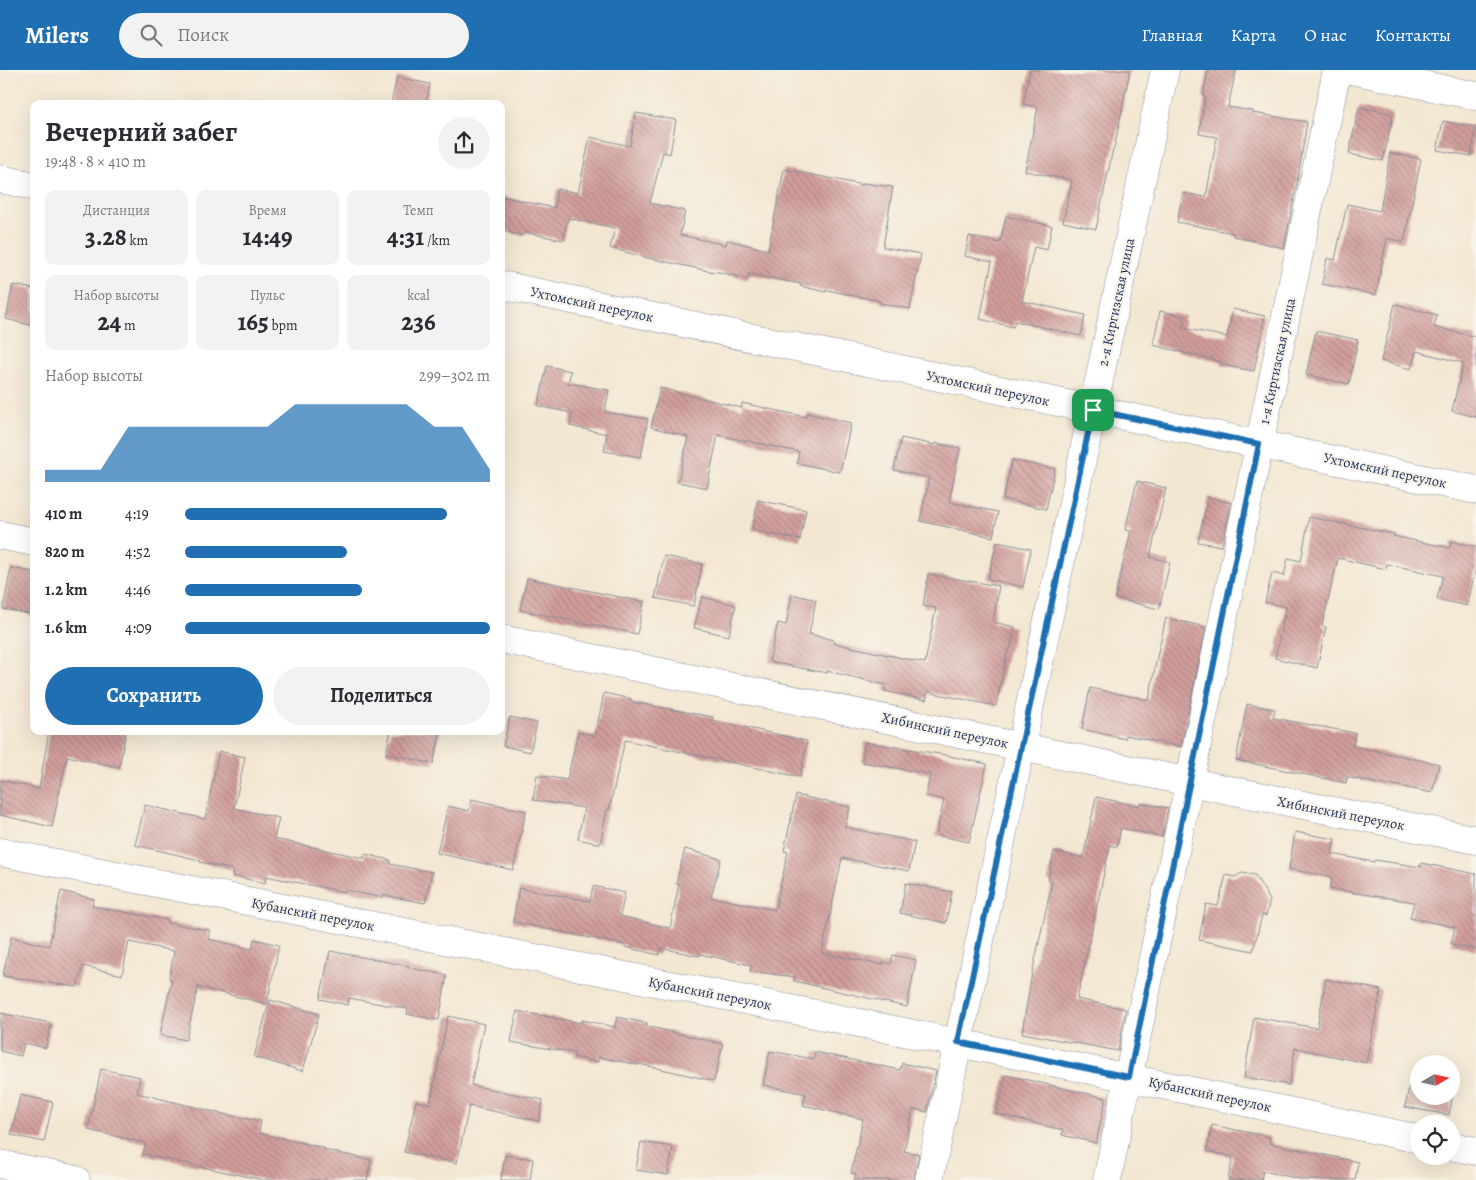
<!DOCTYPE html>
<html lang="ru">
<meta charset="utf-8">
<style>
:root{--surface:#fff;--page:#f2f2f3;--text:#2b2b33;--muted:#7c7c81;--accent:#1f6fb2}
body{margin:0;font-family:Alegreya,serif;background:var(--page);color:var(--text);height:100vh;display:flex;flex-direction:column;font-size:19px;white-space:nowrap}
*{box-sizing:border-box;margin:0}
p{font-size:16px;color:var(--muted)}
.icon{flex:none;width:28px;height:28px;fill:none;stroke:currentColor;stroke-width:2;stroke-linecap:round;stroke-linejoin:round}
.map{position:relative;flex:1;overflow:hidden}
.details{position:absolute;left:30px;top:30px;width:475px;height:635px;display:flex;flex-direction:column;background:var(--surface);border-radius:10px;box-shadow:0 5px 20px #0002}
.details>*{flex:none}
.needle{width:32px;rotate:81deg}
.tools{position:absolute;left:1410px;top:985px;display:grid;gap:10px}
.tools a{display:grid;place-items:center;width:50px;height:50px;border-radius:50%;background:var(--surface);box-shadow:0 5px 20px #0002;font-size:25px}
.pin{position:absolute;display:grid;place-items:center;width:42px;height:42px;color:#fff;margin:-21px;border-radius:10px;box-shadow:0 2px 8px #0006}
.round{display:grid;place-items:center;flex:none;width:52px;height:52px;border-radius:26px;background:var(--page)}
.summary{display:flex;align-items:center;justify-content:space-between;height:85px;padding:0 15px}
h1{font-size:28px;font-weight:700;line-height:38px}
.metrics{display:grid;grid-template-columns:repeat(3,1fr);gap:8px;height:85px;padding:5px 15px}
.metrics div{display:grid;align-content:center;border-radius:10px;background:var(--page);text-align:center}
.metrics b{font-size:25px;font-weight:700}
.metrics small{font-size:14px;font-weight:400}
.metrics p{font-size:14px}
.chart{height:140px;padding:10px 15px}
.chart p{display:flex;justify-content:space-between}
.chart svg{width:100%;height:90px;margin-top:5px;fill:var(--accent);opacity:.7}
.action{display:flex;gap:10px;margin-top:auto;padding:10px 15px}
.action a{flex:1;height:58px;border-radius:30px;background:var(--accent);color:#fff;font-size:20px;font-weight:700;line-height:58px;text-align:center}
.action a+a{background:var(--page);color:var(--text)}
ul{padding:0 15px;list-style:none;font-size:16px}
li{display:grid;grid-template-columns:80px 60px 1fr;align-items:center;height:38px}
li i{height:12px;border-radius:6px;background:var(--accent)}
header{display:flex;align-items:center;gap:30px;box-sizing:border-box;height:70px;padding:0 25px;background:var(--accent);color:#fff}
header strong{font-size:24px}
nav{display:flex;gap:28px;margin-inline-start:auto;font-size:18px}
.search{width:350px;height:45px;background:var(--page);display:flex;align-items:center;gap:12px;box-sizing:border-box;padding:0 18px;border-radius:28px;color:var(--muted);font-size:19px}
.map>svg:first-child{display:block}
</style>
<header>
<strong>Milers</strong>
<div class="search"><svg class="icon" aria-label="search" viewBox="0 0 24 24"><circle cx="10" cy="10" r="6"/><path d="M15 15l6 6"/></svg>Поиск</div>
<nav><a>Главная</a><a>Карта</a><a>О нас</a><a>Контакты</a></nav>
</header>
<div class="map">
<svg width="1476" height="1110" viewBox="0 0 1476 1110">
<defs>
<pattern id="building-back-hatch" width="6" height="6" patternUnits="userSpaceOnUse" patternTransform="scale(1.25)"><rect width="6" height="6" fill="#d29f9b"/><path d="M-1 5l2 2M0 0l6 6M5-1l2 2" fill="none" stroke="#aa8282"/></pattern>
</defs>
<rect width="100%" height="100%" fill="#f7f3e8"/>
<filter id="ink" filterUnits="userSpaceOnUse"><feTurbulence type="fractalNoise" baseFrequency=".02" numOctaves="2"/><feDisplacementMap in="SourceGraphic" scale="10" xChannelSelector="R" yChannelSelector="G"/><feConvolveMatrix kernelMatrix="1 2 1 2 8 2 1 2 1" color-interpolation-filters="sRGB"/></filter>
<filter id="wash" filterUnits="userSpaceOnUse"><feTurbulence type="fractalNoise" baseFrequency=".0096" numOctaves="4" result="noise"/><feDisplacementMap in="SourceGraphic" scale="20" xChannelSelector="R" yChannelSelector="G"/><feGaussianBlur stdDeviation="1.12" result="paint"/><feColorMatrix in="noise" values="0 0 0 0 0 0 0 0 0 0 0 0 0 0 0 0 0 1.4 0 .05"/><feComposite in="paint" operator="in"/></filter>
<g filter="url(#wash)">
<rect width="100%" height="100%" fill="#f3e7d1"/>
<g id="blocks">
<g fill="url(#building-back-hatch)">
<path d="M1030 0H1130L1114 79H1113L1096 159 1063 152 1072 110 1025 101 1038 37 1023 34Z"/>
<path d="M1208 0H1236L1228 37 1253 41V43L1307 52 1297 113 1284 178 1233 166V163L1177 152 1183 123 1206 127 1217 67 1199 64 1205 27 1203 26Z"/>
<path d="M397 7 430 14 426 34H391Z"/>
<path d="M1359 37 1393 44 1383 91 1349 84Z"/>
<path d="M636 43 676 50 670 84 663 82 650 133 685 141 680 165 726 175 727 170 768 180 784 99 863 115V113L893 117 883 177 921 184 910 239 880 233V231L827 220 826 222 800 216 801 214 749 204 748 209 714 201V202L648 188 610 178 615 158 568 148 563 170 524 162 523 166 501 160V126L554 138 557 119 578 123 590 67 630 76Z"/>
<path d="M1443 51 1476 57 1471 86 1437 80Z"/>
<path d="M1390 83 1421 89 1404 172 1387 168 1376 225 1322 214 1327 188 1335 190 1347 134 1380 141Z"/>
<path d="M1006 146 1052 156 1047 180 1034 177 1022 231 1085 245 1081 266 1015 251 1013 257 980 249 992 192 965 186 969 166 1000 173Z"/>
<path d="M13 215 34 219V256L6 249Z"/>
<path d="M1395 234 1437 245 1434 257 1476 267V347L1452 341 1463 293 1416 281 1411 299 1381 291Z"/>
<path d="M1233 239 1265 246 1254 301 1222 295V292L1153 275 1160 241 1185 246 1183 258 1227 267Z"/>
<path d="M1316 261 1358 270 1349 314 1306 305Z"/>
<path d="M547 296 571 301 568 313 609 320 605 342 648 349 641 387 604 381 607 364 570 356 572 343 538 336Z"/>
<path d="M660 318 742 338V333L806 347 807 343 851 353 840 402 797 393 799 382 718 365 707 418 678 412 688 367 651 357Z"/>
<path d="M901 368 935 375V373L960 378 949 432 998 442 993 467 920 451 929 408 894 400Z"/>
<path d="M1012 390 1055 399 1046 439 1003 429Z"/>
<path d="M1137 411 1166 418 1150 487 1170 492 1159 539 1115 528 1131 461 1125 460Z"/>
<path d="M1208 427 1231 433 1222 476 1198 472Z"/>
<path d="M758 430 806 440 800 470 752 460Z"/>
<path d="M1309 447 1394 464 1393 466 1450 478 1451 471 1476 477V498L1467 536 1437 529 1443 506 1387 494 1386 499 1338 488 1322 556 1326 557 1317 598 1275 588 1286 537 1265 532 1272 503 1284 506 1288 488 1301 491Z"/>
<path d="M997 472 1031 479 1023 517 988 509Z"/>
<path d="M664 486 702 494 694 536 655 528Z"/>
<path d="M11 498 34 502V545L3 539Z"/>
<path d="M928 504 999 516 993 552 1015 557 1010 580 1008 579 996 636 928 622 926 630 884 621 886 615 827 601V603L769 592 778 553 786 555 792 524 816 530 809 564 834 570 833 573 925 593 936 538 923 536Z"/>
<path d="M527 508 644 532 637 564 520 540Z"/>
<path d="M702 527 736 535 729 566 694 558Z"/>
<path d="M1166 548 1206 557 1181 677 1126 665 1125 669 1082 659 1090 618 1149 630 1157 587Z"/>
<path d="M604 623 631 629V632L713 647 712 650 807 671 800 707 625 670 609 740H607L600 774 578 769 584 738 533 730 537 705 567 710 578 662 595 666Z"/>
<path d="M1247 634 1275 639 1273 648 1355 663 1353 676 1439 694 1432 723 1389 714 1388 716 1347 707 1346 713 1236 690Z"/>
<path d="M510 647 537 653 530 682 503 676Z"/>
<path d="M49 661H126L119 697 67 686 52 757 0 745V710L39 719Z"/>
<path d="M391 661H441L433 694 386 683Z"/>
<path d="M865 672 940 684 987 694 969 772 936 765 944 730 926 726 930 704 862 692Z"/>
<path d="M219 681 245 687 234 738 279 748 274 769 364 788 365 784 390 790V794L432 802 425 833 383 825V828L345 820V822L266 806 265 813 232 806 233 800 200 792V790L135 775 145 735 205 749Z"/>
<path d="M796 725 850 737 845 757 915 772 909 801 842 788 822 883 883 895V892L891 894 893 885 916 890 907 937 794 911 795 907 750 901 751 895 700 884 699 886 661 878 659 885 625 877V875L513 852 519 818 590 831 593 816 625 823 620 846 670 858 679 814H676L685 779 721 789 711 827 775 840 788 782 784 781Z"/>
<path d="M1096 727 1139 736 1140 733 1168 738 1162 767 1121 758 1117 777 1110 775 1077 929 1126 939 1118 981 1022 963 1031 909 1052 812 1048 811 1054 781 1083 788Z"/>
<path d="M471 729 526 741 513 800 437 783 448 736 469 741Z"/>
<path d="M1295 762 1335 769 1332 784 1374 792 1375 790 1421 797V793L1476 804V880L1451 874 1455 857 1410 848 1414 832 1330 819 1332 807 1289 799Z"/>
<path d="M1242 803 1255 805 1270 830 1266 846 1262 845 1253 881 1199 870 1206 834 1218 836 1226 805 1235 807Z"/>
<path d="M906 813 952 822 946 853 900 843Z"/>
<path d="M61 821 94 829 92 836 168 850 167 853 210 860 208 869 252 879 254 869 279 875 267 934 198 917 186 970 160 965 172 909H169L174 881 129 872 122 905 83 896 77 917 3 906 11 867 49 876Z"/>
<path d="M330 881 409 896V898L447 905 439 950 407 944 408 939 349 928 348 935 320 929Z"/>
<path d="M1326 909 1381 920 1366 993 1295 978 1289 1015 1244 1007 1254 947 1317 958Z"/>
<path d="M270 930 319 944 303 1001 254 987Z"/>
<path d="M517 941 581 953 582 950 615 957 617 947 647 953 646 956 723 974 714 1011 639 994V995L599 987 598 992 574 987 575 983 511 972Z"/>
<path d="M0 943 51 953 46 978 24 973 21 986 0 981Z"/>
<path d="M448 946 484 954 471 1015 543 1030 539 1051 469 1036 457 1093 404 1082 416 1031 430 1034Z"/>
<path d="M770 981 814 989 815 982 900 1000 902 993 936 1001 927 1042 913 1039 904 1081 919 1084 914 1110H854L856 1104 851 1103 863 1049 803 1035 806 1024 763 1015Z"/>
<path d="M1413 998 1419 999V1026H1451V1005L1456 1006 1449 1045 1405 1037Z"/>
<path d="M101 999 140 1007 137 1023 227 1045 261 1051 259 1063 324 1078V1080L371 1090 367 1110H263L143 1084 146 1073 88 1060Z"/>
<path d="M1006 1005 1106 1028 1096 1073 1062 1065 1063 1060 996 1044Z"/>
<path d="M20 1025 53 1032 44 1072 11 1065Z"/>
<path d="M1212 1055 1270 1067 1269 1073 1358 1092 1355 1110H1305L1263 1101 1261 1110H1228L1233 1087 1207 1081Z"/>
<path d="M641 1072 673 1077 668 1105 636 1100Z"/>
<path d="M505 1085 533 1089 530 1110H501Z"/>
</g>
</g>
</g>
<g filter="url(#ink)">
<use href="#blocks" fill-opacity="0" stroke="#878b98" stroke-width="1"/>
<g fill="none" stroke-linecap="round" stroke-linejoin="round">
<g stroke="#878b98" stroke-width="29">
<g id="minor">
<path d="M1351 0 1476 26"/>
<path d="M0 109 34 116"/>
<path d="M501 215 1476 420"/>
<path d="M0 465 34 472"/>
<path d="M501 569 1190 712 1476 770"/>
<path d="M0 782C473 876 947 968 1419 1069"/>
<path d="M1451 1076 1476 1081"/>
<path d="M0 1094 76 1110"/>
<path d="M929 1110 1165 0"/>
<path d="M1107 1110 1337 0"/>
</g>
</g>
<use href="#minor" stroke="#fff" stroke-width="28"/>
</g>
</g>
<g fill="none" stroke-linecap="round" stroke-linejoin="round" filter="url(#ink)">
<g stroke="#fff" stroke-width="10">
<path id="route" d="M1093 340 1259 374 1129 1007 958 972Z"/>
</g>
<use href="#route" stroke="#1f6fb2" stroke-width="6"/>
</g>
<g text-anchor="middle" stroke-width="4" stroke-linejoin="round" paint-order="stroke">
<g font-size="14" fill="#1b2f5e" stroke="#f7f3e8">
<text transform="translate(1116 232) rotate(-78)" y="5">2-я Киргизская улица</text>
<text transform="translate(592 234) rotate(12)" y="5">Ухтомский переулок</text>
<text transform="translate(1277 291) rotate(-78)" y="5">1-я Киргизская улица</text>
<text transform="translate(988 318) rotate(12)" y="5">Ухтомский переулок</text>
<text transform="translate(1385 400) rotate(12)" y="5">Ухтомский переулок</text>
<text transform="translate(945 660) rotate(12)" y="5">Хибинский переулок</text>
<text transform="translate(1341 743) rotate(11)" y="5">Хибинский переулок</text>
<text transform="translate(313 844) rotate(11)" y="5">Кубанский переулок</text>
<text transform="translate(710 923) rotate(11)" y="5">Кубанский переулок</text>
<text transform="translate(1210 1024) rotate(12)" y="5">Кубанский переулок</text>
</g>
</g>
</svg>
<div class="tools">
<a><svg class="needle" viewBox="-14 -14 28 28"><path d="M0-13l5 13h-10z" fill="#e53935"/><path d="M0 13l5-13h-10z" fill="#7c7c81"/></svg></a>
<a><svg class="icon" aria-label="locate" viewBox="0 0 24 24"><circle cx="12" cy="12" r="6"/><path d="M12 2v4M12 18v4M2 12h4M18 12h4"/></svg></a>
</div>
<div class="pin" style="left:1093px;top:340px;background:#1e9e55"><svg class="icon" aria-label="arrive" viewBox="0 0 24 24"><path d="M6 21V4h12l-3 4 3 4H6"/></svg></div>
<section class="details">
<div class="summary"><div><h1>Вечерний забег</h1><p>19:48 · 8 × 410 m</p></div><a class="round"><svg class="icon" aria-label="share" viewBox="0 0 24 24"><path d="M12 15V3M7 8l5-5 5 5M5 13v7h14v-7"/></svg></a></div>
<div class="metrics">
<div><p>Дистанция</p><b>3.28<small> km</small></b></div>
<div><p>Время</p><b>14:49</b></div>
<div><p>Темп</p><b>4:31<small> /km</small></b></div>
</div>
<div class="metrics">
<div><p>Набор высоты</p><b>24<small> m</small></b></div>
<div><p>Пульс</p><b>165<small> bpm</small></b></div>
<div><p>kcal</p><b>236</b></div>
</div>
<div class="chart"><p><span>Набор высоты</span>299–302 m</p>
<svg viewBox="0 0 160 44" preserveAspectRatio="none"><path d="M0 44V38L10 38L20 38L30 17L40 17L50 17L60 17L70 17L80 17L90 6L100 6L110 6L120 6L130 6L140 17L150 17L160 38V44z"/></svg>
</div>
<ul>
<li><b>410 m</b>4:19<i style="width:86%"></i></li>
<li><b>820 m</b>4:52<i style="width:53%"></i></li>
<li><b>1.2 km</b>4:46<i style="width:58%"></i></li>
<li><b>1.6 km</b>4:09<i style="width:100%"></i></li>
</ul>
<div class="action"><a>Сохранить</a><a>Поделиться</a></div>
</section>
</div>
